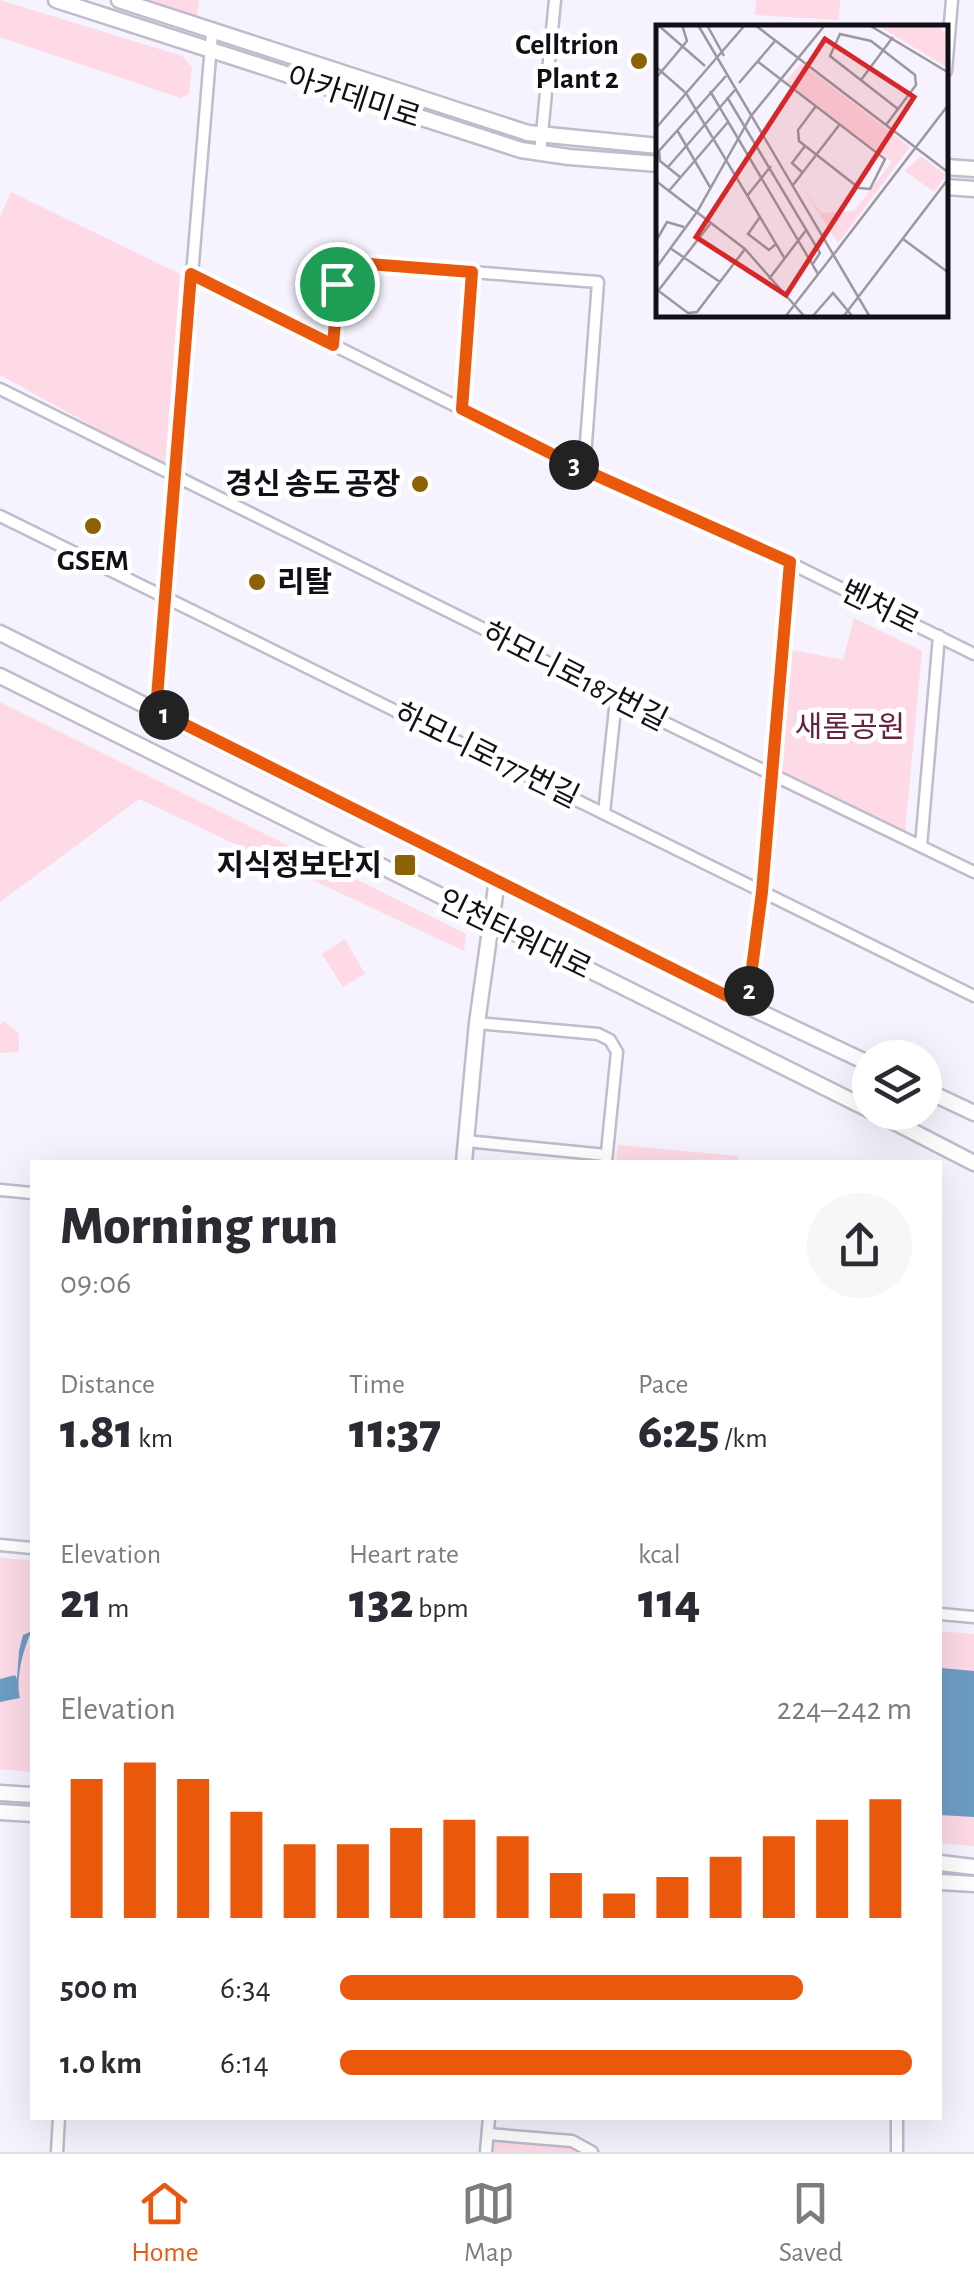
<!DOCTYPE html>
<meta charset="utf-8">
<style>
:root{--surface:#fff;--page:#f7f7f7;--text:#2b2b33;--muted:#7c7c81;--line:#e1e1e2;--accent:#ea580c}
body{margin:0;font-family:"Alegreya Sans","Noto Sans KR",sans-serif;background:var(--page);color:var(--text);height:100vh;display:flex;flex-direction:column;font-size:38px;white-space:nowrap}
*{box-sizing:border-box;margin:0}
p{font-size:32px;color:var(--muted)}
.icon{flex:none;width:55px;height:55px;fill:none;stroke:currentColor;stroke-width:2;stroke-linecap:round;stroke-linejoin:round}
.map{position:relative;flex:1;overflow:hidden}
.details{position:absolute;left:30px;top:1160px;width:912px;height:960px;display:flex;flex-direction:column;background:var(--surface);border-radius:0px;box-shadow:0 10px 40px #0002}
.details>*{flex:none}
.controls{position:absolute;left:852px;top:1040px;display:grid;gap:20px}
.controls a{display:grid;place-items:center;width:90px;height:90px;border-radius:50%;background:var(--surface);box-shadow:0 10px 40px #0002;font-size:50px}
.pin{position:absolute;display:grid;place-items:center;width:85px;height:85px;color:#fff;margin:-42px;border:5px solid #fff;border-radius:50%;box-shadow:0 2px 10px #0007}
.km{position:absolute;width:50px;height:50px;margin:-25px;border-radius:50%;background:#222;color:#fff;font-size:28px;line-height:50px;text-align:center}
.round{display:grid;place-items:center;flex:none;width:105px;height:105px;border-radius:52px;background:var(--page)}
.overview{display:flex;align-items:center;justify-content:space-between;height:170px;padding:0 30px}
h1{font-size:55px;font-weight:800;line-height:75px}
.stats{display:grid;grid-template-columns:repeat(3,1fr);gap:15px;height:170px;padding:10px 30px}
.stats div{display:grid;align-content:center}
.stats b{font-size:50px;font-weight:800}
.stats small{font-size:28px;font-weight:400}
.stats p{font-size:28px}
.chart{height:280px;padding:20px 30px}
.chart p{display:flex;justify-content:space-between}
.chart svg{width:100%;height:180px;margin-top:10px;stroke:var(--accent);stroke-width:6}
ul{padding:0 30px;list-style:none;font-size:32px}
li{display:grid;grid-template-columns:160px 120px 1fr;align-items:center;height:75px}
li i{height:25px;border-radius:12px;background:var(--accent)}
.tab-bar{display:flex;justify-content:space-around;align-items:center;height:140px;border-top:2px solid var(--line);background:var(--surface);font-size:28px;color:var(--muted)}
.tab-bar a{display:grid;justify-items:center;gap:5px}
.tab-bar .current{color:var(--accent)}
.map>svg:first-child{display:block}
</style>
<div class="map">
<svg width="974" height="2152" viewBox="0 0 974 2152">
<rect width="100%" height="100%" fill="#f6f3fe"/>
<g fill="#fddae6">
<path d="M0 0 182 56 192 67 189 94 180 98 0 37Z"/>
<path d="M150 0H199L197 17Z"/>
<path d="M756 0H840L839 20 755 15Z"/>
<path d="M11 192 180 274 165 466 0 375V217Z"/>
<path d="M854 618 922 651 905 832 781 773 788 649 843 660Z"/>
<path d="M0 702 466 934 464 951 139 799 0 902Z"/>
<path d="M345 939 365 974 343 987 322 954Z"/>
<path d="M4 1021 19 1034V1052L0 1053V1026Z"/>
<path d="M618 1145 739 1156 738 1162H616Z"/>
<path d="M0 1558 32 1560V1772L0 1769Z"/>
<path d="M940 1631 974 1634V1846L940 1843Z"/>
<path d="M488 2134 572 2141 592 2152H487Z"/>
</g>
<g fill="#6e9dc3">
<path d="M32 1631C24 1646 15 1678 20 1698L0 1702V1679L15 1675 17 1679 19 1651 23 1635Z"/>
<path d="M941 1668 974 1671V1817L940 1815Z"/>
</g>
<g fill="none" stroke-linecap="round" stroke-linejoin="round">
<g stroke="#c0bbcd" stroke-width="15">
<g id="street">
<path d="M946 71 952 0"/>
<path d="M540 154 555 0"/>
<path d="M191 274 584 470 790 563 974 654"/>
<path d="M333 345 339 274 356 263 598 282 584 470"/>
<path d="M0 389 506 640 616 699 974 872"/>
<path d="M462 409 472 272"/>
<path d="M0 516 974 996"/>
<path d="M156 711 212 33"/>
<path d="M604 813 616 699"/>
<path d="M921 846 939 636"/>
<path d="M747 1006 762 892 790 563"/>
<path d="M477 1023 598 1034 610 1040 617 1052 606 1162"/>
<path d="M466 1141 606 1155"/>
<path d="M0 1190 32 1193"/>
<path d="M0 1545 32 1548"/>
<path d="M940 1614 974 1617"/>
<path d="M488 2134 572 2141 592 2152"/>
<path d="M57 2152 59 2118"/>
<path d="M486 2152 489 2118"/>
<path d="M897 2152V2118"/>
</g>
</g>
<g stroke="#c0bbcd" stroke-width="19">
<g id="secondary">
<path d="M56 0 521 150 569 157 659 164"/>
<path d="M119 0 528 133 659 146"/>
<path d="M946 167 974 169"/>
<path d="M946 187 974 189"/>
<path d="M0 633 747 1006 870 1064"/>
<path d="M0 676 870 1110"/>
<path d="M925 1090 974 1113"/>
<path d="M875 1112 974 1163"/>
<path d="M464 1162 477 1023 497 880"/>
<path d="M0 1793 32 1795"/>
<path d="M0 1812 32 1814"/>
<path d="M940 1863 974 1867"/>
<path d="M940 1882 974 1884"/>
</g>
</g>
<use href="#street" stroke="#fff" stroke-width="10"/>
<use href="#secondary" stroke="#fff" stroke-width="14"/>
</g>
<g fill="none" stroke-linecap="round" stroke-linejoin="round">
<g stroke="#fff" stroke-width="20">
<path id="route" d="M356 263 472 272 462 409 584 470 790 562 762 892 747 1006 156 710 191 274 333 345 339 274Z"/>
</g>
<use href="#route" stroke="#ea580c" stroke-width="12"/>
</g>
<g fill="#8b6304" stroke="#fff" stroke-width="4">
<circle cx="639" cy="61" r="10"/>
<circle cx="420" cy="484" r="10"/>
<circle cx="93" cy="526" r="10"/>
<circle cx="257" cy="582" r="10"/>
<rect x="393" y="853" width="24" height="24" rx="5"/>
</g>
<g text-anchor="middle" stroke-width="10" stroke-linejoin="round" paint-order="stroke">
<g font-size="30" font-weight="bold" fill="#121016" stroke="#fff" text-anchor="end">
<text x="619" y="54">Celltrion<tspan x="619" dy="34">Plant 2</tspan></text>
<text x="400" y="494">경신 송도 공장</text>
<text x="93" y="570" text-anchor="middle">GSEM</text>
<text x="277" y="592" text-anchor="start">리탈</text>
<text x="382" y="875">지식정보단지</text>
</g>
<g font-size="30" fill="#121016" stroke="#fff">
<text transform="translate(354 97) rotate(18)" y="10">아카데미로</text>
<text transform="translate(880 607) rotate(26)" y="10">벤처로</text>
<text transform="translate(575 676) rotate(27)" y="10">하모니로187번길</text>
<text transform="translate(487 755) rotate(26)" y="10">하모니로177번길</text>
<text transform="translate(515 934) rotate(26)" y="10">인천타워대로</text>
</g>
<g font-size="30" fill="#662040" stroke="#fff">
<text x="850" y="737">새롬공원</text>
</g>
</g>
<g transform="translate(656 25)">
<rect width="292" height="292" fill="#f6f3fe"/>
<path d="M221 0H280L292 11V43ZM145 38 254 122 182 218 143 157 165 188 198 186 236 137 130 56ZM265 131 290 150 278 167 249 146Z" fill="#fddae6"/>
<path fill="none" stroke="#9b98a1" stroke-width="2.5" d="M2 0 49 41M42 0 214 292M51 0 68 31M99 0 293 148M213 0 293 48M101 36 229 134 214 164 203 163 143 116 142 105 160 81M0 42 30 68 129 234M0 53 31 16 26 0M205 55 237 12M83 58 119 16M54 66 162 249M71 72 164 228 156 240M230 100 242 84 174 31 184 9 215 16 259 50 260 60 242 84M0 103 89 0M21 105 54 162M12 142 79 65M147 148 136 138 149 121M24 152 4 136 3 126 70 51M0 156 89 224 149 292M137 160 184 99M12 167 72 97M91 171 115 141M104 192 92 209 113 225 120 219M247 214 293 248M0 216 11 197 28 202M14 223 64 257M178 229 293 79M0 243 41 187 95 91 169 0M113 254 151 204M0 264 32 288 41 287 89 224M2 266 54 199M129 292 177 230M156 292 177 268 197 292M187 292 293 153"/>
<path fill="#d62828" fill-opacity="0.15" stroke="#d62828" stroke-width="5" d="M169 14 258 72 130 270 40 212Z"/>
<rect width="292" height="292" fill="none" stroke="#121016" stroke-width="5"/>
</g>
</svg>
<div class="controls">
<a><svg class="icon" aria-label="layers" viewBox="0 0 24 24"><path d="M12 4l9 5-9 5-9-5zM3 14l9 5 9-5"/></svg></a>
</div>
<div class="pin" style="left:337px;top:284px;background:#1e9e55"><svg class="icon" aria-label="arrive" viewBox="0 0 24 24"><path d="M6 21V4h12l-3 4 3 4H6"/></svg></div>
<b class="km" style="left:164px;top:715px">1</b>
<b class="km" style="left:749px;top:991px">2</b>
<b class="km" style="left:574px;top:465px">3</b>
<section class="details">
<div class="overview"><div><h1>Morning run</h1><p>09:06</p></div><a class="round"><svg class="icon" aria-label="share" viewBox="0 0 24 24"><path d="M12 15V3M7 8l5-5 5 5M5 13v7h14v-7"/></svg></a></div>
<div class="stats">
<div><p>Distance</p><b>1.81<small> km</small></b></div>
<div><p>Time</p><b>11:37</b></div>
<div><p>Pace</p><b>6:25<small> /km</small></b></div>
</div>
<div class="stats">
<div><p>Elevation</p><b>21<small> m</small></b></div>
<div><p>Heart rate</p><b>132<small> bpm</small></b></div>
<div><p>kcal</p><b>114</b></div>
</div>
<div class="chart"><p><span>Elevation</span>224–242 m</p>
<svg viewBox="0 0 160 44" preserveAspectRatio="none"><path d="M5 44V10M15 44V6M25 44V10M35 44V18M45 44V26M55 44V26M65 44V22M75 44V20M85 44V24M95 44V33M105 44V38M115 44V34M125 44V29M135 44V24M145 44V20M155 44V15"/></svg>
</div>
<ul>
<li><b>500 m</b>6:34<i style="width:81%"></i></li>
<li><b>1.0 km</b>6:14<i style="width:100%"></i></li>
</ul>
</section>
</div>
<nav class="tab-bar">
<a class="current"><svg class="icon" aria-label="home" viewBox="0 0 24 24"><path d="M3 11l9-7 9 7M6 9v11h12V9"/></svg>Home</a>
<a><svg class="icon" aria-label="map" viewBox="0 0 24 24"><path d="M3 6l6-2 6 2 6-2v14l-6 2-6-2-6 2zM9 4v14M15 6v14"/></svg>Map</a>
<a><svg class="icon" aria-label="saved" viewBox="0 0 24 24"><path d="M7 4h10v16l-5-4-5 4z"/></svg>Saved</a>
</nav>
